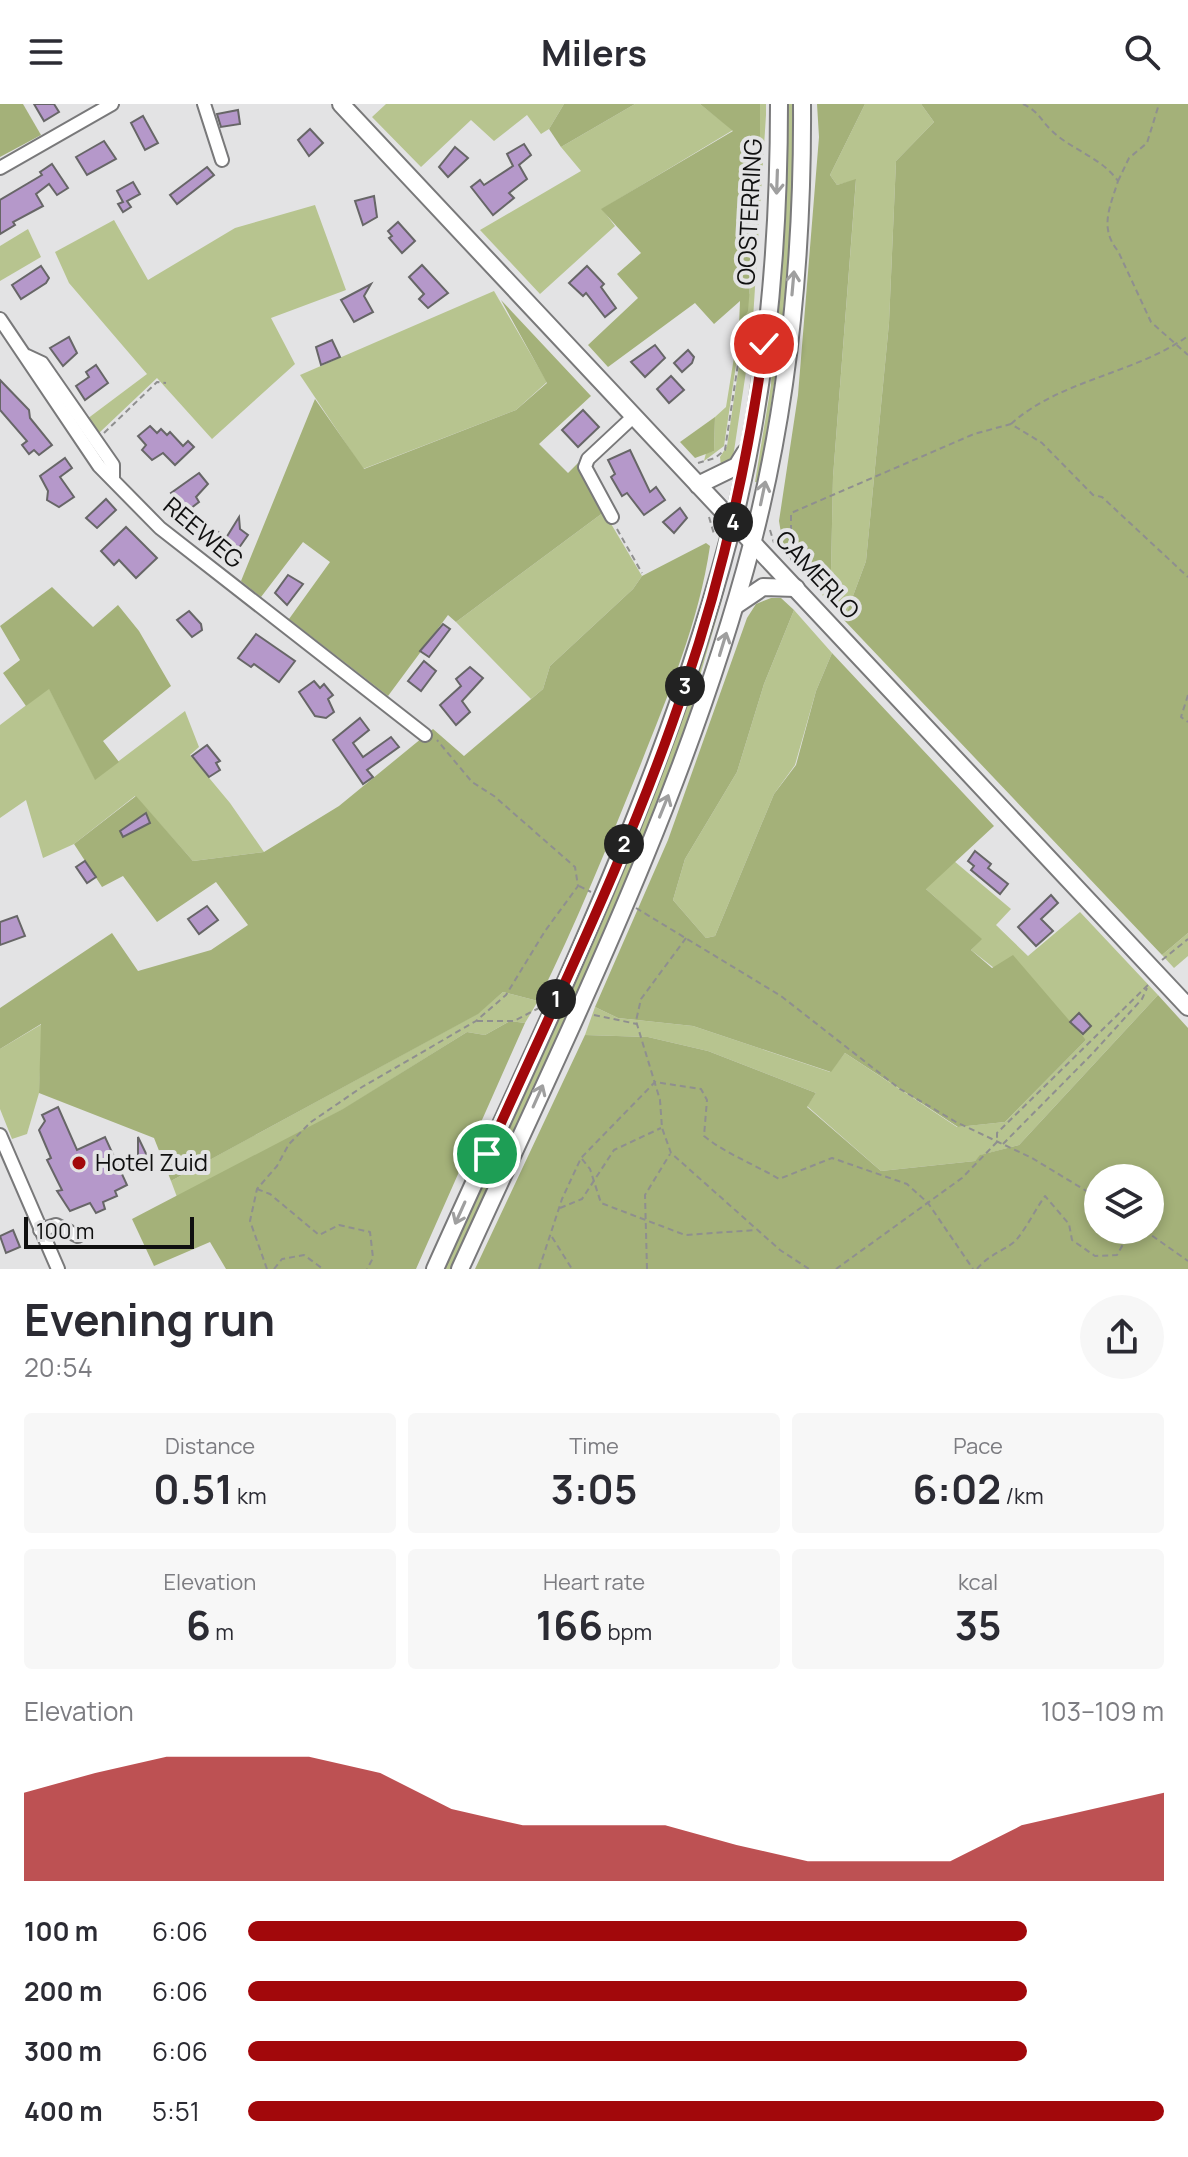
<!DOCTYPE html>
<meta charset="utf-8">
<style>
:root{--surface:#fff;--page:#f7f7f7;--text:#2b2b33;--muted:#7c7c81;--accent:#a2080b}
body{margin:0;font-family:Manrope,sans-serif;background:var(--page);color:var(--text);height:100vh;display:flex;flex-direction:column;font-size:30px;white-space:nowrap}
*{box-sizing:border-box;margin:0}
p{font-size:26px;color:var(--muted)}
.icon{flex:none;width:44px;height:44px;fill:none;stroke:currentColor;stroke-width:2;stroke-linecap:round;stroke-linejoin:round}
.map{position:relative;height:1165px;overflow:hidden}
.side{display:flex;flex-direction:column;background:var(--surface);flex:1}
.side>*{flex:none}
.fabs{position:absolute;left:1084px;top:1060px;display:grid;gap:16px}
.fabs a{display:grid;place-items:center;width:80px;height:80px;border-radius:50%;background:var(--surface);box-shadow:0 4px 12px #0003;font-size:40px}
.scale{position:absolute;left:24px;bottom:20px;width:170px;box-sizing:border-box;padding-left:8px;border:4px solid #101010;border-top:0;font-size:22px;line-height:28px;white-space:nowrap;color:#101010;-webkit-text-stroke:6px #e3e3e4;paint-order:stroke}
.pin{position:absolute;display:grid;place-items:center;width:68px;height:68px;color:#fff;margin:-34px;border:4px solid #fff;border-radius:50%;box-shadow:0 2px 8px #0007}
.km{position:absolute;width:40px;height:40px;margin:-20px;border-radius:50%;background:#222;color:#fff;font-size:22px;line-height:40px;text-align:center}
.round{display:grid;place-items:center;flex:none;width:84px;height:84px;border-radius:42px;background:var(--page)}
.headline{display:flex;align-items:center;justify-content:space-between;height:136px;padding:0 24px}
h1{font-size:44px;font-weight:700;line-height:60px}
.metrics{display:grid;grid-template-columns:repeat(3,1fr);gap:12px;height:136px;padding:8px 24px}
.metrics div{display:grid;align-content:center;border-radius:8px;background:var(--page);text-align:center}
.metrics b{font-size:40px;font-weight:700}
.metrics small{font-size:22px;font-weight:400}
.metrics p{font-size:22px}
.chart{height:224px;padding:16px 24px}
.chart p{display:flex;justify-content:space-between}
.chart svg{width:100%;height:144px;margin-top:8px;fill:var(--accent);opacity:.7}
ul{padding:0 24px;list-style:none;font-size:26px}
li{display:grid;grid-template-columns:128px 96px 1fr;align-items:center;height:60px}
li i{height:20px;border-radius:10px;background:var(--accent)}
header{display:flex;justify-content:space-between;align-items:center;height:104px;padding:0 24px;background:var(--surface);font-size:36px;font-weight:700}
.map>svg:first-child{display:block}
</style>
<header><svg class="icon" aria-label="menu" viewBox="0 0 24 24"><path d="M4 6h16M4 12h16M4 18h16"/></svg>Milers<svg class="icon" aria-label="search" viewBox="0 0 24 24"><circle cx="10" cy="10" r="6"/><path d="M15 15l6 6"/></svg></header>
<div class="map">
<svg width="1188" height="1165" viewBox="0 0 1188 1165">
<rect width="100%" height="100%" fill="#e3e3e4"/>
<g fill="#b7c48f">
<path d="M386 0H564L549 25 541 30 527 11 494 37 471 16 421 63 372 13Z"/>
<path d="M635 0H700L733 26 602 105 615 122 540 190 480 126 581 67 561 43Z"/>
<path d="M760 0H766V11L753 215 740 234 724 342 704 357 706 349 714 347 715 313 726 303 739 222C759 193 760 42 760 0Z"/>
<path d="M785 0H794C795 127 781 254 758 378H755L771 281Z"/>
<path d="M865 0H921L934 18 896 57 889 219 866 457 844 516 817 485 831 468 833 373 856 76 837 81 830 71Z"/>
<path d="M315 101 346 186 271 214 295 260 212 335 157 274 99 329 87 315 147 270 69 179 55 148 114 116 148 176 235 124Z"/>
<path d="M28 125 41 153 0 177V142Z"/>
<path d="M494 187 547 278 516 306 363 365 300 271Z"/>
<path d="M753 221 734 347 731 358 721 362 720 353 727 342 743 234Z"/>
<path d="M604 408 642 472 633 485 550 562 543 585 531 595 456 518Z"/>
<path d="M722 484 725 485 697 582 696 602 619 796 452 1165H442L659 674 687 599Z"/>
<path d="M794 506 832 549 816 587 795 661 774 690 715 832 706 834 673 796 685 755 737 668 764 580Z"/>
<path d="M49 584 95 675 185 607 199 643 190 651 230 699 264 748 193 757 135 692 74 740 43 754 26 696 0 714V621Z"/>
<path d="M954 757 1011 805 996 821 1028 852 1080 808 1158 891 1019 1041 981 1051 975 1057 881 1067 807 1002 816 989 708 947 648 933 585 931 595 903 618 914 693 922 830 968 845 949 957 1023 1005 1018 1086 936 971 846 981 835 925 784Z"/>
<path d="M1188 829V852L1174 864 1162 851Z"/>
<path d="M503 888 538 897 525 919 510 917 485 931 467 928 344 1005 177 1093 171 1077 477 910Z"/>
<path d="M42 920 39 989 27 1030 12 1035 0 1005V945Z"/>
</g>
<g fill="#a4b179" fill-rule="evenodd">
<path d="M0 0H23L41 31 0 53Z"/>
<path d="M564 0H635L561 43 549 25Z"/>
<path d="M700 0H760V56L748 207 739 222 740 197 714 220 695 199 608 263 588 241 638 194 617 170 641 149 601 105 733 27Z"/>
<path d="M817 0H865L830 71 837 81 856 75 833 373 831 468 817 485 784 447 779 417 798 291 819 33Z"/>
<path d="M921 0H1188V829L1162 851 844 516 866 457 889 219 896 57 934 18Z"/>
<path d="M501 196 591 292 539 340 568 369 578 359 604 408 456 518 448 511 388 592 289 515 330 458 303 438 261 493 241 477 315 295 364 365 516 306 547 279Z"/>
<path d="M715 313 714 347 695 354 680 338Z"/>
<path d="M706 439 710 442C699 518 668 591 640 662 608 741 576 820 538 897L503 888 478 910 171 1077 154 1034 39 989 41 920 0 945V904L112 829 138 867 211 846 248 821 216 778 157 818 123 772 102 783 74 740 136 692 193 757 264 748 339 702 433 625 464 652 543 585 550 562 633 485 642 472Z"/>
<path d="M52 483 93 523 118 501 139 527 171 582 103 637 119 658 95 676 49 585 26 602 3 569 20 556 0 522Z"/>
<path d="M771 494H781L794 506 764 580 737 668 685 755 673 796 706 834 715 832 774 690 796 661 816 587 832 549 994 722 926 785 982 835 971 846 992 864 1013 851 1086 936 1005 1018 958 1023 845 949 831 968 693 922 618 914 595 903 668 736 747 514 756 500Z"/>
<path d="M1158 891 1188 924V1165H475L585 931 648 933 708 947 816 989 807 1003 881 1067 975 1057 980 1051 1019 1041ZM1098 1074H1150V1126H1098Z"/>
<path d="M510 917 525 919 416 1165H226L210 1138 154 1162 132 1115 343 1005 467 928 485 931Z"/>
</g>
<g fill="#b598ca" stroke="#676667" stroke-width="2">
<path d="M34 0H54L59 8 44 17Z"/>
<path d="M238 6 240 20 221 23 217 10Z"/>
<path d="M143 12 158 39 145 46 131 19Z"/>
<path d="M310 25 323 39 309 52 298 36Z"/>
<path d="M104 37 116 55 87 71 76 53Z"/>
<path d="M524 40 531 51 519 61 527 75 509 89 514 94 493 111 471 83 480 76 484 81 513 62 507 50Z"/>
<path d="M455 43 468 54 448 73 439 63Z"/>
<path d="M52 60 68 84 57 91 49 80 36 90 43 102 13 118 15 121 0 130V96L42 71 40 68Z"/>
<path d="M207 63 214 71 177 100 170 91Z"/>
<path d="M133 78 140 90 127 97 131 103 123 108 118 100 123 98 117 87Z"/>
<path d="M374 92 377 113 363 121 355 97Z"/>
<path d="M398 118 415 137 402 149 389 134 392 132 388 127Z"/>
<path d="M422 161 448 189 428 204 419 195 424 190 409 173Z"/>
<path d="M41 162 49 174 46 179 21 195 12 181Z"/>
<path d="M587 162 604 180 601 183 616 204 605 213 586 189 583 192 569 179Z"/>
<path d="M371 180 364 192 373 208 354 218 341 196Z"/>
<path d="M69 233 77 249 63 262 50 244Z"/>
<path d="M332 236 340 253 321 261 316 243Z"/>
<path d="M655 241 665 254 645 273 631 258Z"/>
<path d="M688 246 694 253 692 259 682 268 674 259Z"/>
<path d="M96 261 108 279 85 296 76 282 89 273 86 268Z"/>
<path d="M671 272 684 286 669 299 657 285Z"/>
<path d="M0 276 29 306 30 314 52 341 39 351 34 346 29 350 22 341 27 337 0 306Z"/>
<path d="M583 306 599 323 578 343 562 326Z"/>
<path d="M150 322 157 329 161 325 167 331 170 328 183 342 188 337 194 343 175 361 163 349 152 356 142 346 146 341 138 332Z"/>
<path d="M630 346 650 388 656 383 665 396 644 411 627 389 622 392 611 373 615 370 608 356Z"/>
<path d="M65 354 72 364 60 373 74 393 59 403 47 396 48 387 40 372Z"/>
<path d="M199 369 208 380 196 393 199 398 186 408 171 389Z"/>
<path d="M106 395 116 406 97 424 86 414Z"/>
<path d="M680 404 687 414 674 429 663 418Z"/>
<path d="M239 413 240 425 248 431 234 451 206 433 213 424 226 434Z"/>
<path d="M126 423 157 454 136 474 119 456 114 461 101 447Z"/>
<path d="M288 471 303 480 287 501 275 489Z"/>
<path d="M189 507 201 520 202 526 192 533 177 516Z"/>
<path d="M443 520 450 525 429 553 420 547Z"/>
<path d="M256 530 295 557 279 578 254 560 251 563 238 554Z"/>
<path d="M424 557 436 567 421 587 408 577Z"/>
<path d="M470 563 483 574 462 597 470 608 456 621 440 601 461 582 456 575Z"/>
<path d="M314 577 320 584 324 580 333 591 328 595 334 608 326 614 315 612 299 588Z"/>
<path d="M360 614 369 626 353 639 363 653 391 633 399 643 367 666 373 673 363 680 333 636Z"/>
<path d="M207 641 220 657 216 659 220 666 209 673 192 652Z"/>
<path d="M146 709 150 719 123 733 120 727Z"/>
<path d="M975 747 991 760 988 764 1008 780 1000 790 971 766 974 762 968 757Z"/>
<path d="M85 757 96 773 87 779 76 763Z"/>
<path d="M1051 791 1058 799 1041 815 1053 827 1036 842 1018 823Z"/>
<path d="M207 802 218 816 199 830 188 815Z"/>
<path d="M17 812 25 832 0 841V818Z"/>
<path d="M1079 909 1091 922 1083 930 1070 918Z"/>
<path d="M58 1003 77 1046 105 1033 127 1081 115 1087 117 1092 103 1098 105 1105 96 1109 90 1099 70 1107 57 1087 62 1086 47 1056 51 1054 39 1026 45 1017 42 1011Z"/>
<path d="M138 1033 152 1062 143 1066 138 1056Z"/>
<path d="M13 1126 20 1143 6 1149 0 1132Z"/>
</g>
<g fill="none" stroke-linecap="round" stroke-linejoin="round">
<g stroke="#79797a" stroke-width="16">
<g id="minor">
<path d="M204 0 222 56"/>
<path d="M0 64 112 0"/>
<path d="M0 215 99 362 160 424 425 631"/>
<path d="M27 252 42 259 113 361V374"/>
<path d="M612 413 585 363 588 355 634 312"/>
<path d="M0 1031 58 1165"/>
<path d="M40 1126 56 1121 78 1132"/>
</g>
</g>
<g stroke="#79797a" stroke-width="20">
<g id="major">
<path d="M341 0 1188 903"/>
<path d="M698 381 737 362 745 349"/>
<path d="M735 502 763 483 796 484"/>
<path d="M435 1165C547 915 674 666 738 398 768 269 779 132 779 0"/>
<path d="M460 1165C568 928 686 692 752 440 789 298 803 146 802 0"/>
</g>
</g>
<g stroke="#8f8f8f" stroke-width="2" stroke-dasharray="6 4" stroke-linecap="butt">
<path d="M1023 0C1038 7 1040 15 1051 26 1071 46 1101 53 1118 77 1110 103 1099 124 1118 147L1151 218 1188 251"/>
<path d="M1118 77 1129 54 1147 39 1159 0"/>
<path d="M1011 320C1059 276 1135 270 1188 232"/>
<path d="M104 329 157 278 166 279"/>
<path d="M698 359 715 354 725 346 742 233 752 220"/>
<path d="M709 413 714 430"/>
<path d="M617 425 642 469"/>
<path d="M770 426 774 439"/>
<path d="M791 457V409L974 330 1011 320 1042 339 1093 391 1102 393 1188 473"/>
<path d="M1188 591 1181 613 1188 618"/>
<path d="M579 782 591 788"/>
<path d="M636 804 781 892 900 985 956 1018 1032 1054 1098 1094"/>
<path d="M686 834 641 895 636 917 660 996 662 1024 671 1049 780 1146 809 1165"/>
<path d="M1162 856 1188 835"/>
<path d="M594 911 637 920"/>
<path d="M477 917H514L539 904"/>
<path d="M1003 1040 1092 950 1142 895 1147 884"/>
<path d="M582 1055 590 1065 601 1099 685 1131 756 1126"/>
<path d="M257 1085 270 1090 319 1131 339 1121 370 1128 373 1154 367 1165"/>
<path d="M560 1104 582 1095 614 1046 661 1024"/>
<path d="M1144 1126 1188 1157"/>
<path d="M552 1133 572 1165"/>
<path d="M267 1165 250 1117 257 1085 277 1062 289 1040 311 1018 362 983 476 917 506 891 545 827 578 782 575 763 494 692 472 678 437 636"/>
<path d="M274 1165 282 1155 304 1151 323 1165"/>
<path d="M539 1165 562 1095 581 1054 655 978 701 985 707 996 704 1032C726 1050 754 1060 779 1075L832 1054 907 1080 928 1099 973 1165"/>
<path d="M647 1165 645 1091 670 1050"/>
<path d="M836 1165 962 1074 997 1038V1029L1148 881"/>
<path d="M977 1165C990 1149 1009 1145 1017 1135 1027 1123 1035 1106 1045 1092L1069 1120 1072 1136 1095 1152 1117 1151 1131 1126"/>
</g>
<use href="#minor" stroke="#fff" stroke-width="12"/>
<use href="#major" stroke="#fff" stroke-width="16"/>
</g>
<defs><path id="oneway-shaft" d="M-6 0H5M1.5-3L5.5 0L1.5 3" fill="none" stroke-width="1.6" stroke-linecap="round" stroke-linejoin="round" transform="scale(2)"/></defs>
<g stroke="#9f9f9f">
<use href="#oneway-shaft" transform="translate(777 78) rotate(92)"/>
<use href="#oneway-shaft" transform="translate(793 179) rotate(-85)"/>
<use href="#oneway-shaft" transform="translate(763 389) rotate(-78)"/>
<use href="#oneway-shaft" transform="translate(723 540) rotate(-73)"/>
<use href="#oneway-shaft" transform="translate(664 702) rotate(-68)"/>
<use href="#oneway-shaft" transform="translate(538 992) rotate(-66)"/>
<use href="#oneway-shaft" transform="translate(460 1109) rotate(114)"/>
</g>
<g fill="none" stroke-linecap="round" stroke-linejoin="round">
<g stroke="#fff" stroke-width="16">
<path id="route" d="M487 1050C556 896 632 742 685 582 723 470 748 357 764 240"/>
</g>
<use href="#route" stroke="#a2080b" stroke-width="10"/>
</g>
<circle fill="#a2080b" stroke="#e3e3e4" stroke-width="3" cx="79" cy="1059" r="8"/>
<g text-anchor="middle" stroke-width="8" stroke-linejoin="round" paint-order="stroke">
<g font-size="24" fill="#101010" stroke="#e3e3e4">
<text transform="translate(750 108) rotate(-87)" y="8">OOSTERRING</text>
<text transform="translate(203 429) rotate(40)" y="8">REEWEG</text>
<text transform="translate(817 471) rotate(47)" y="8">CAMERLO</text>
</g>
<g font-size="24" fill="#101010" stroke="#e3e3e4" text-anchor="start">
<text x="95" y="1067">Hotel Zuid</text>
</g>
</g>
</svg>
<div class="fabs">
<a><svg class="icon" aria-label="layers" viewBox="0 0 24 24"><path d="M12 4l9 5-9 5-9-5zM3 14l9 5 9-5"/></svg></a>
</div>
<div class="scale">100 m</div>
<div class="pin" style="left:487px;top:1050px;background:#1e9e55"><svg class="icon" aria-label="arrive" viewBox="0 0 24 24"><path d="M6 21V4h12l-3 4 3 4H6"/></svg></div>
<div class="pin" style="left:764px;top:240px;background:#d93025"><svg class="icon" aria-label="check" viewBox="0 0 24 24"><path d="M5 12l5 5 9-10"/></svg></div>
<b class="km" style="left:556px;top:895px">1</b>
<b class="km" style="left:624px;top:740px">2</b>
<b class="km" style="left:685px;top:582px">3</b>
<b class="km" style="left:733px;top:418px">4</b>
</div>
<section class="side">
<div class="headline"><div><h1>Evening run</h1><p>20:54</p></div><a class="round"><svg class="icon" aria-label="share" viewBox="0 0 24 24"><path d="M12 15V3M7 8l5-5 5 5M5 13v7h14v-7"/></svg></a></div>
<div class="metrics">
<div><p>Distance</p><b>0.51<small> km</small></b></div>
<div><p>Time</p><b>3:05</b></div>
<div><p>Pace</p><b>6:02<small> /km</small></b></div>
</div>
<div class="metrics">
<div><p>Elevation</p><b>6<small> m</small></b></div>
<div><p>Heart rate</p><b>166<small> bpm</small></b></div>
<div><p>kcal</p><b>35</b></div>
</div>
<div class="chart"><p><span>Elevation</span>103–109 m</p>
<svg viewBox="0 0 160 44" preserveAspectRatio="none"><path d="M0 44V17L10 11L20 6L30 6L40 6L50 11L60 22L70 27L80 27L90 27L100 33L110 38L120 38L130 38L140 27L150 22L160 17V44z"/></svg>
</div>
<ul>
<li><b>100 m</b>6:06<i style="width:85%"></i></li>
<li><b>200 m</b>6:06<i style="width:85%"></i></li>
<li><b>300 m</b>6:06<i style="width:85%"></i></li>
<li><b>400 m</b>5:51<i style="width:100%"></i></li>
</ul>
</section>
